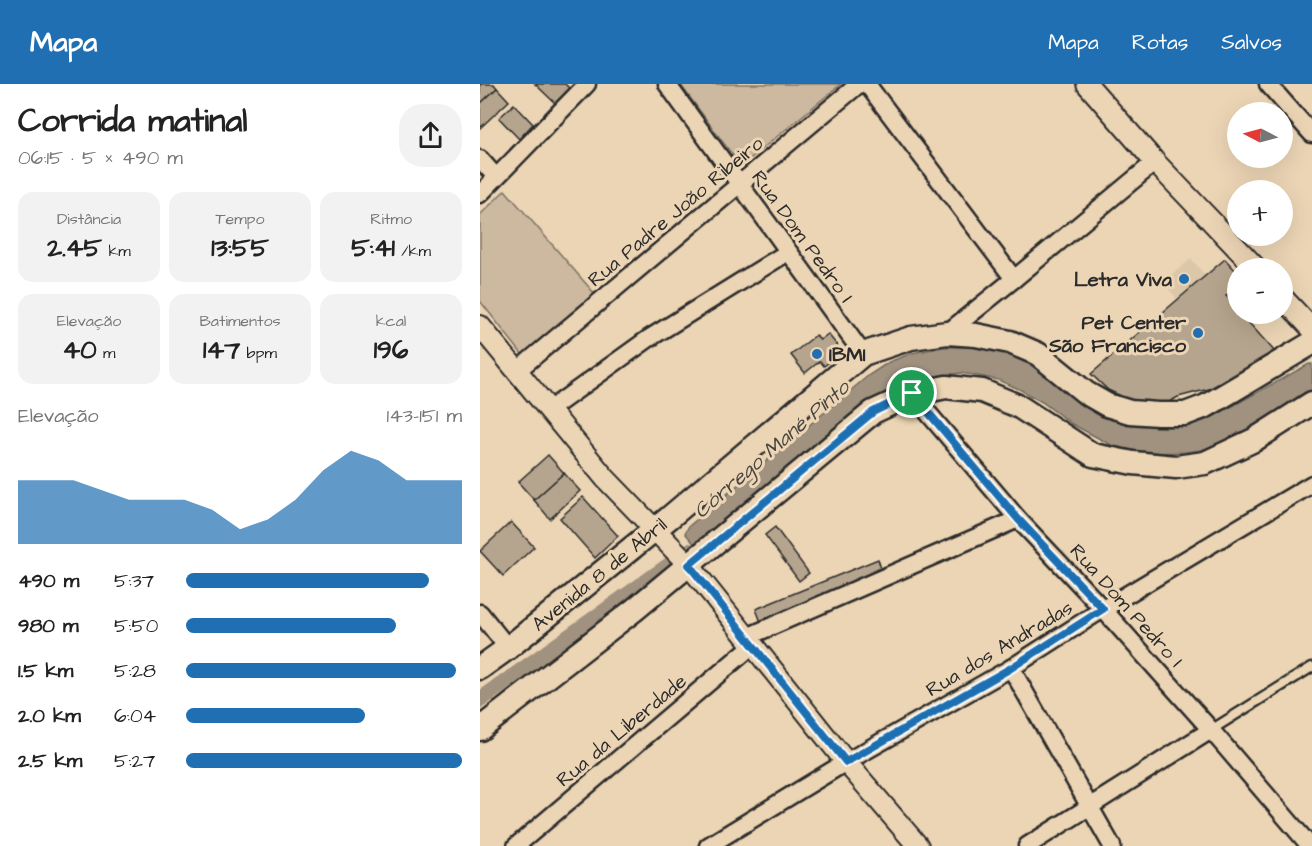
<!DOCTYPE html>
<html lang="pt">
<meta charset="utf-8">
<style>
:root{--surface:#fff;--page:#f2f2f2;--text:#222;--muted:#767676;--accent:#1f6fb2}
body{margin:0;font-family:"Architects Daughter",sans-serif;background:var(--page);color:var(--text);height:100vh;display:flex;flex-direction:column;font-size:22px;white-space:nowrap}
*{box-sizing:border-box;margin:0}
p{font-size:20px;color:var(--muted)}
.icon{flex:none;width:33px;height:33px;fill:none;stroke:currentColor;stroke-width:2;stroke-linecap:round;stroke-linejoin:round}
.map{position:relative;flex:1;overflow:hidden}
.details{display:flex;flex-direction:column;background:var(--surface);width:480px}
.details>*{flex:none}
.needle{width:39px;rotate:276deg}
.controls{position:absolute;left:747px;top:18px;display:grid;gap:12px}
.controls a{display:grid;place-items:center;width:66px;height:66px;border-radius:50%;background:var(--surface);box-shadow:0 6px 24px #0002;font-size:30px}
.pin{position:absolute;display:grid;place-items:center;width:51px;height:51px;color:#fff;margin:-26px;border:3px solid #fff;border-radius:50%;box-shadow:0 2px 6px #0007}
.round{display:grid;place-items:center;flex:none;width:63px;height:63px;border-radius:24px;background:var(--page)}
.summary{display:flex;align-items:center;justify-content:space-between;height:102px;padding:0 18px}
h1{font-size:33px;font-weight:700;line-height:45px}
.stats{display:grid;grid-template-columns:repeat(3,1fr);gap:9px;height:102px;padding:6px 18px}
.stats div{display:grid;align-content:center;border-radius:15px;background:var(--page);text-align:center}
.stats b{font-size:26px;font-weight:700}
.stats small{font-size:16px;font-weight:400}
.stats p{font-size:16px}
.chart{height:168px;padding:12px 18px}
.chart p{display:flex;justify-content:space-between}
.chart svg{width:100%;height:108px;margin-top:6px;fill:var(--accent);opacity:.7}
ul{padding:0 18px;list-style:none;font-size:20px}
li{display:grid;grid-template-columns:96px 72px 1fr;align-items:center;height:45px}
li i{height:15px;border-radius:8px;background:var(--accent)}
header{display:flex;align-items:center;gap:36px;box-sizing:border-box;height:84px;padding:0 30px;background:var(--accent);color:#fff}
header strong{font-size:28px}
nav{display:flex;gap:33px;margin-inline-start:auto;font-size:21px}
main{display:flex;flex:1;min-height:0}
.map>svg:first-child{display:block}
</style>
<header>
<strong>Mapa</strong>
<nav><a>Mapa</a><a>Rotas</a><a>Salvos</a></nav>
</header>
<main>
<section class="details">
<div class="summary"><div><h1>Corrida matinal</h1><p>06:15 · 5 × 490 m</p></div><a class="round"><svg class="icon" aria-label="share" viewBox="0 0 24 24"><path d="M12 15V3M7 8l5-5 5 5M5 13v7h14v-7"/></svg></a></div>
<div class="stats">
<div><p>Distância</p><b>2.45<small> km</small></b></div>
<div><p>Tempo</p><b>13:55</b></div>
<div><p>Ritmo</p><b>5:41<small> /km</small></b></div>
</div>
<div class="stats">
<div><p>Elevação</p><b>40<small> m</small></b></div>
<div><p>Batimentos</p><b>147<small> bpm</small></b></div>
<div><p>kcal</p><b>196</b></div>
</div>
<div class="chart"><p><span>Elevação</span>143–151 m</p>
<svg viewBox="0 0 160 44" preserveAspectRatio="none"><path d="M0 44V18L10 18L20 18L30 22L40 26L50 26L60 26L70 30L80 38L90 34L100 26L110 14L120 6L130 10L140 18L150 18L160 18V44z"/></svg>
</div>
<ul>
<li><b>490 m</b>5:37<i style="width:88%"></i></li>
<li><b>980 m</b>5:50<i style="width:76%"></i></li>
<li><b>1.5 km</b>5:28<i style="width:98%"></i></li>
<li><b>2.0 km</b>6:04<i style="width:65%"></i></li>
<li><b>2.5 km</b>5:27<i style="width:100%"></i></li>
</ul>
</section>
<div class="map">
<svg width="832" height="762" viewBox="0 0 832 762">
<rect width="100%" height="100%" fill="#ecd5b5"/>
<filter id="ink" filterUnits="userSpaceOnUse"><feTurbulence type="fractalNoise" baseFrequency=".0167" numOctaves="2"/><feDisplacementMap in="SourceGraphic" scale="12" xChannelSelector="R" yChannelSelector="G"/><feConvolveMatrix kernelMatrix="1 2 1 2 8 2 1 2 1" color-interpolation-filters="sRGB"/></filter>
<g filter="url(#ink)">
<path fill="#dcc7a9" d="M711 175 726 192 697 215 683 198Z"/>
<g fill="#cdb99f" stroke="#7c7265" stroke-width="1.5">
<path d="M200 0H361L266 78 257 77Z"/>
<path d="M25 106 114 209 50 271 42 270 0 217V131Z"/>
</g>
<path fill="#a0927f" stroke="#71695d" stroke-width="1.5" d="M463 263H493L516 267 540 273 565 287 647 338 686 343 707 341 724 337 740 329 829 280H832V308L748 356 722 366 705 368 675 369 647 366 633 362 592 340 562 318 539 305 518 296 494 291 481 289 441 294 428 299 399 314 217 463 205 449 209 442 389 291 409 278 432 269Z"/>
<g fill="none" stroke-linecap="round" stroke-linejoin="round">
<path stroke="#a0927f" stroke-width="16" d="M0 616 209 467"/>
</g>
<g fill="#b6a58e" stroke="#2b2b2b" stroke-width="1.5">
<path d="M0 0H14L17 4 0 20Z"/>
<path d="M55 0H85L90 5 76 20Z"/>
<path d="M17 4 29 17 0 44V20Z"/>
<path d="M34 20 53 40 39 55 19 34Z"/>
<path d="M745 175 758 189V204L746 212 758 225V230H761L796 269 729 305 698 313 682 322 654 318 628 306 611 290Z"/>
<path d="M348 250 360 265 361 269 360 273 355 277 353 275 344 282 340 277 325 289 311 271 336 251 340 256Z"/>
<path d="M68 371 84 389 54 416 38 398Z"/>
<path d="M84 389 100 407 70 435 54 416Z"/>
<path d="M103 413 138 452 115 474 80 434Z"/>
<path d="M31 438 54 463 23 492 0 467Z"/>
<path d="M295 443 329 489 319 497 285 451Z"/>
<path d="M398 475 402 488 281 538 276 525Z"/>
</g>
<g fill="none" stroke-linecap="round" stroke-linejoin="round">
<g stroke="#2b2b2b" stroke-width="13">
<path id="service" d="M731 646 832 583"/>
</g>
<g stroke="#2b2b2b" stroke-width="21">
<g id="minor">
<path d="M187 0 383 270"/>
<path d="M387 0 534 195"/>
<path d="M788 0 832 50"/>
<path d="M0 75 16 93"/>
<path d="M0 110 107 0"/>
<path d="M467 249 534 195 675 78"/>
<path d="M38 286 379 0"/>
<path d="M432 310 538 435 623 525 731 646 830 762"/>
<path d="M69 326 168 255 308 168"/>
<path d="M0 529 28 564"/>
<path d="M267 553 538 435"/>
<path d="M531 584 632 762"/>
<path d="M36 762 273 561"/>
<path d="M228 762 366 678 531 584 623 525 832 400"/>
<path d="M547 762 731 646"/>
</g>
</g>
<g stroke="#2b2b2b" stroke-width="24">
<g id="tertiary">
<path d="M607 0 675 78 776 184"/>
<path d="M802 213 832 245"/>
<path d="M0 242 125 394 209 481 366 678 438 762"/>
</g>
</g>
<g stroke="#2b2b2b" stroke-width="27">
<g id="secondary">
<path d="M0 584 28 564 189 434 383 270 431 254 467 249 496 251 530 258 558 270 606 309 627 321 650 328 678 330H705L726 322 755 305 832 259"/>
<path d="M0 645 154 526 393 328 432 310 466 303 502 307 538 322 613 371 653 379 696 383 725 379 774 356 832 319"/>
</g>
</g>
<use href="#service" stroke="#ecd5b5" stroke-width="8"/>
<use href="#minor" stroke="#ecd5b5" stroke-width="16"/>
<use href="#tertiary" stroke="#ecd5b5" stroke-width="20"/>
<use href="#secondary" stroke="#ecd5b5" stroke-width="22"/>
</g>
</g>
<g fill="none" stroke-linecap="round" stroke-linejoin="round" filter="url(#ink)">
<g stroke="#fff" stroke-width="12">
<path id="route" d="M432 309 538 435 623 525 531 584 366 678 209 481 393 328Z"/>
</g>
<use href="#route" stroke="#1f6fb2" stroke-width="8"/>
</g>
<g fill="#1f6fb2" stroke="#ecd5b5" stroke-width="2">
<circle cx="704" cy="195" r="6"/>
<circle cx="718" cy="249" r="6"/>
<circle cx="337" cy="270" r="6"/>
</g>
<g text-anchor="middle" stroke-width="6" stroke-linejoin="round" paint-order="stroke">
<g font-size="20" fill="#2b2b2b" stroke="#ecd5b5">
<text transform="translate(195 127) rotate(-40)" y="7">Rua Padre João Ribeiro</text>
<text transform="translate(323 152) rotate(54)" y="7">Rua Dom Pedro I</text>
<text transform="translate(119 490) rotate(-39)" y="7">Avenida 8 de Abril</text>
<text transform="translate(647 521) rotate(48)" y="7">Rua Dom Pedro I</text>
<text transform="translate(519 564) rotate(-31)" y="7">Rua dos Andradas</text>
<text transform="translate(141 646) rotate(-40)" y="7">Rua da Liberdade</text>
</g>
<g font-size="20" font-weight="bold" fill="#2b2b2b" stroke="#ecd5b5" text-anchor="end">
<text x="692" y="202">Letra Viva</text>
<text x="706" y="245">Pet Center<tspan x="706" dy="23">São Francisco</tspan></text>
<text x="349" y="277" text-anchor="start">IBMI</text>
</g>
<g font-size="21" font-style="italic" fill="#484540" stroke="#ecd5b5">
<text transform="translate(291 365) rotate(-41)" y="7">Córrego Mané Pinto</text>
</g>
</g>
</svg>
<div class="controls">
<a><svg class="needle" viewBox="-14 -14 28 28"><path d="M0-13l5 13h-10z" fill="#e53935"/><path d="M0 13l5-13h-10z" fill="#767676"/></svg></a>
<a>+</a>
<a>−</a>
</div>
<div class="pin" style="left:432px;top:309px;background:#1e9e55"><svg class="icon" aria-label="arrive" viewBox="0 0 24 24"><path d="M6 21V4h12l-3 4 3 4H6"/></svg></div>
</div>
</main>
